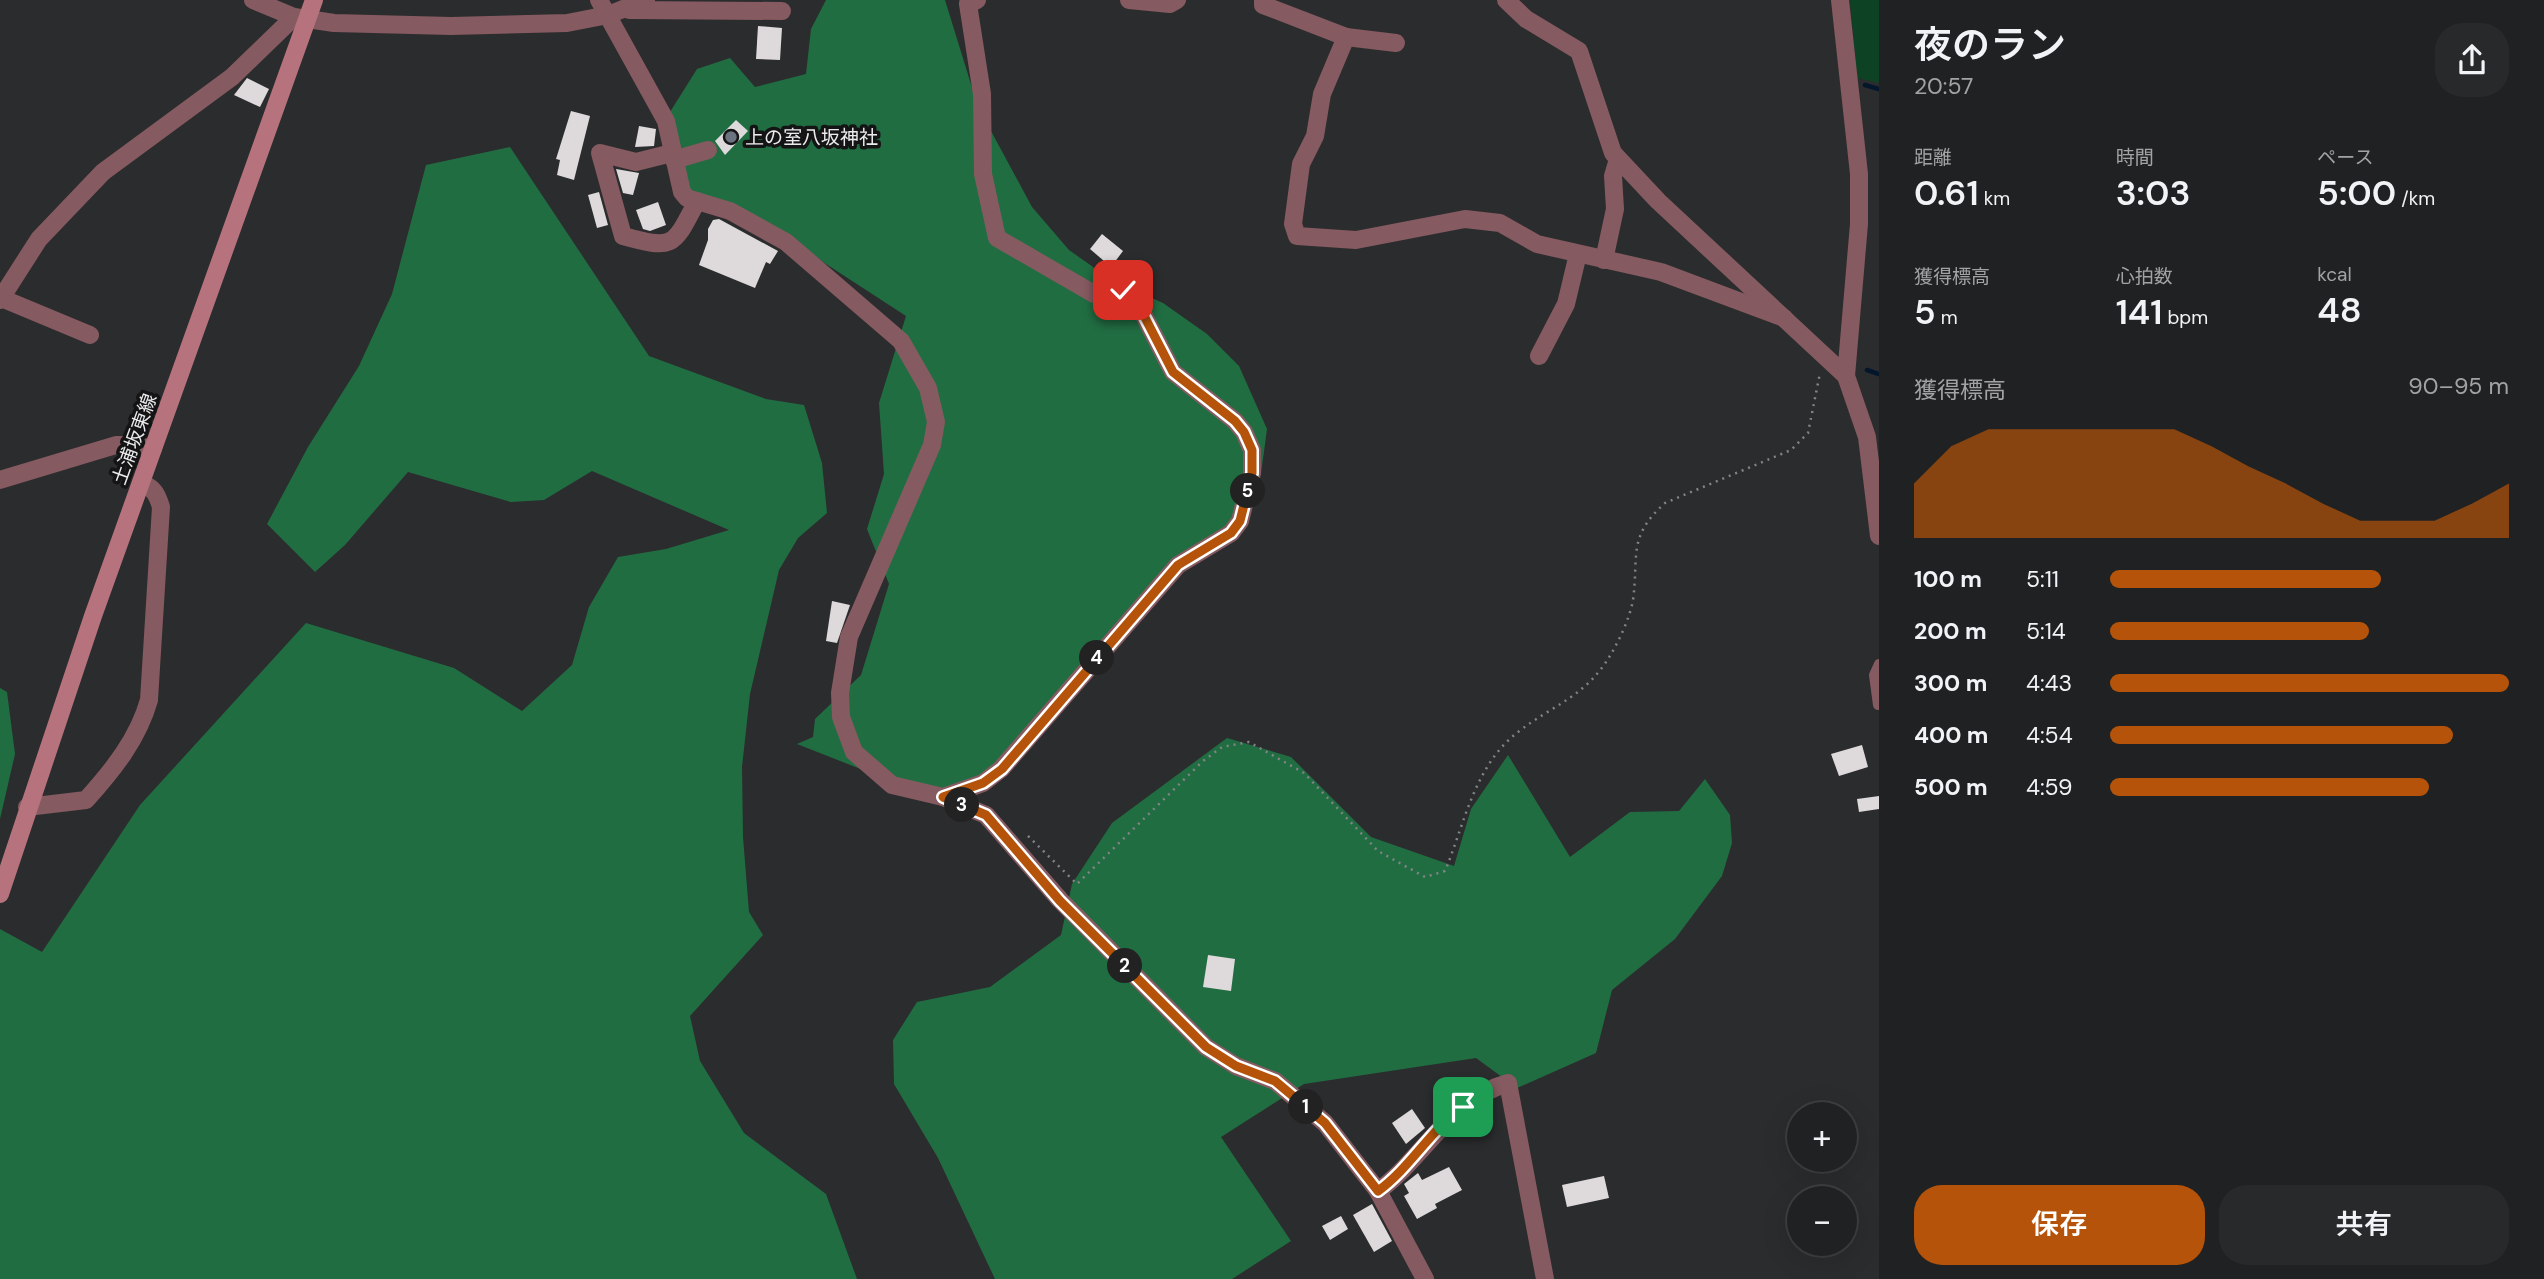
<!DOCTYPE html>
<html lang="ja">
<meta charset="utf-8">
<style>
:root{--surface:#202122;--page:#28292a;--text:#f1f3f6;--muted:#a2a3a5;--line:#3d3e40;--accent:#b45309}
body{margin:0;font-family:"DM Sans","Noto Sans JP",sans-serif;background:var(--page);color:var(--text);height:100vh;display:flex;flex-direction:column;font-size:26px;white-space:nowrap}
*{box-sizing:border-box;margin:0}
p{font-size:23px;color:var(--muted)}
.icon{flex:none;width:38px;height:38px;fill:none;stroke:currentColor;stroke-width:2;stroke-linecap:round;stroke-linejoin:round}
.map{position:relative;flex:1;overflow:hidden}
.side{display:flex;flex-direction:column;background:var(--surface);width:665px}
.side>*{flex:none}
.tools{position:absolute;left:1787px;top:1102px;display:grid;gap:14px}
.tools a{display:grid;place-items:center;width:70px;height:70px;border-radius:50%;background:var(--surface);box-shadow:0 7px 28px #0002,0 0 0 2px var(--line);font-size:35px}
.pin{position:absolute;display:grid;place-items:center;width:60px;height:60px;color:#fff;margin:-30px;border-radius:14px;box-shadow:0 4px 10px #0006}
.km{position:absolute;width:35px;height:35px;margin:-18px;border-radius:50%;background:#222;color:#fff;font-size:19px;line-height:35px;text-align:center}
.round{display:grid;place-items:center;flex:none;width:74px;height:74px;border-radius:28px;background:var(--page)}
.summary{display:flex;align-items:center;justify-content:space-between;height:119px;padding:0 35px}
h1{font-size:38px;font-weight:600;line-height:52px}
.stats{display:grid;grid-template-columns:repeat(3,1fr);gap:10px;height:119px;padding:7px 35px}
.stats div{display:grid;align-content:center}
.stats b{font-size:35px;font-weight:600}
.stats small{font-size:19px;font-weight:400}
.stats p{font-size:19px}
.chart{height:196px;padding:14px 35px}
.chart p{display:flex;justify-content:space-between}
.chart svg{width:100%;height:126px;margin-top:7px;fill:var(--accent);opacity:.7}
.primary-button{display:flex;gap:14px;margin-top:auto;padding:14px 35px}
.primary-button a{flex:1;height:80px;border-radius:28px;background:var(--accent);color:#fff;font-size:28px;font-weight:600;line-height:80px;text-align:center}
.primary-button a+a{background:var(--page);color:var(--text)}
ul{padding:0 35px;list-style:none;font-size:23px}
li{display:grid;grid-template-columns:112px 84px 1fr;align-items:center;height:52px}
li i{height:18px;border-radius:9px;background:var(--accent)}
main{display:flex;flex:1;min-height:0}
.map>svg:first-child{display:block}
</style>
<main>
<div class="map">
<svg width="1879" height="1279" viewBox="0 0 1879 1279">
<rect width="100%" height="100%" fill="#2b2c2e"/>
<path fill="#0d4225" d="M1850 0H1879V83L1857 78Z"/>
<g fill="#216d42">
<path d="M826 0H945L978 107 1032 207 1069 250 1110 279 1163 303 1207 334 1239 366 1267 429 1261 474 1241 510 995 768 943 792 914 790 797 744 813 737 815 719 861 675 889 584 867 529 884 474 879 403 906 316 823 262 785 232 690 190 670 112 697 69 730 58 755 87 806 74 811 29Z"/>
<path d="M510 147 649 356 766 399 804 405 822 463 827 513 798 538 779 570 750 694 742 767 743 837 749 912 763 935 690 1016 700 1061 744 1133 826 1194 857 1279H0V929L42 952 140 805 306 623 454 668 522 711 572 665 589 607 618 557 666 549 729 530 592 471 544 500 511 502 408 472 345 545 315 572 267 524 308 447 359 366 392 294 426 165Z"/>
<path d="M0 688 7 692 15 754 0 819Z"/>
<path d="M1227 738 1291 757 1371 837 1454 866 1471 809 1508 755 1570 857 1630 812 1679 811 1705 779 1730 815 1732 843 1722 876 1675 939 1612 990 1596 1053 1517 1088 1476 1058 1304 1084 1221 1137 1291 1241 1232 1279H995L938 1158 894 1084 893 1040 917 1002 990 987 1061 935 1072 884 1112 823Z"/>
</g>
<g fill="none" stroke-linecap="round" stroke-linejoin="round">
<g stroke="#04162c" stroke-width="4.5">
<path d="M1865 85 1879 89"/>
<path d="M1867 370 1879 374"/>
</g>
</g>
<g fill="#dedadb">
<path d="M758 26 782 28 780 60 756 59Z"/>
<path d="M247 78 269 89 260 107 234 95Z"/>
<path d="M571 111 590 116 574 180 557 175 560 160 556 159Z"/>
<path d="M736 120 748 131 725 155 715 141Z"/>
<path d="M639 126 656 129 654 146 635 147Z"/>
<path d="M616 169 639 173 633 195 623 193Z"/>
<path d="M599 192 608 225 597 228 588 195Z"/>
<path d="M658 202 666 225 650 231 643 229 636 210Z"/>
<path d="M719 219 778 251 770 264 766 262 755 288 699 265 708 240V229L713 220Z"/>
<path d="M1102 234 1123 251 1111 267 1090 249Z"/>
<path d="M832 601 850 605 837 643 826 641Z"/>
<path d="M1862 745 1868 767 1839 776 1831 754Z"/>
<path d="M1879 796V809L1859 812 1857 799Z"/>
<path d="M1208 955 1235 959 1231 991 1203 987Z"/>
<path d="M1412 1109 1425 1128 1406 1144 1392 1123Z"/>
<path d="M1449 1167 1462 1190 1435 1204 1437 1208 1417 1219 1404 1196 1409 1193 1404 1184 1418 1173 1422 1180Z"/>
<path d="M1604 1176 1609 1198 1567 1207 1562 1185Z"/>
<path d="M1372 1204 1392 1241 1374 1252 1353 1215Z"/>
<path d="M1341 1216 1348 1229 1330 1240 1322 1226Z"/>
</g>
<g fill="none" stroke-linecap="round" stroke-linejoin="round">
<path stroke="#838486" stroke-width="2.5" stroke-dasharray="2 5" stroke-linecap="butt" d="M1028 836 1077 884 1203 761 1222 747 1249 742 1304 773 1378 851 1425 877 1445 871C1465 823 1474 766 1518 732 1554 704 1586 697 1611 654 1620 639 1630 617 1633 600 1639 556 1627 537 1665 503L1791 450 1808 433 1820 373"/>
<path stroke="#855a60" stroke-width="10" d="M1878 705 1874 675 1879 664"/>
<g stroke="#855a60" stroke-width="18">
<path d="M253 0 294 17 334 23 451 26 567 23 608 15 646 0"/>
<path d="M599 0 666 121 682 192 687 198 730 211 786 242 901 341 928 388 936 422 932 445 849 637 840 693 841 717 854 752 892 785 943 797 986 815 1060 900 1206 1047 1236 1066 1275 1081 1325 1123 1378 1191 1425 1279"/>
<path d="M1129 0 1170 4 1177 0"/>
<path d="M1263 0V5L1346 37 1322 94 1315 136 1301 164 1293 224 1297 236 1356 240 1465 219 1500 223 1537 244 1661 272 1784 318"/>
<path d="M1506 0 1526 19 1579 51 1613 153 1658 201 1846 376"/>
<path d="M1840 0 1859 174V224L1846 376 1867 437 1879 536"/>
<path d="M629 10 782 11"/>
<path d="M1346 37 1396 43"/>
<path d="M672 153 636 162 600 153 623 236C674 250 673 247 697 201"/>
<path d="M674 160 708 150"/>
<path d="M1604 260 1615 209 1613 176 1618 159"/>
<path d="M1 298 90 335"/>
<path d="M0 300 39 239 103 172 232 77 294 17"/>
<path d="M1539 356 1566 304 1578 254"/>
<path d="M0 480 116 445H134L153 449"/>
<path d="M943 797 983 783 1001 769 1178 565 1231 533 1240 521 1252 473V450L1244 432 1235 421 1173 372 1140 308 1123 290 1094 294 997 238 983 174 982 94 968 4 977 0"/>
<path d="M27 807 86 800C113 770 138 739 149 700L161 507C157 494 154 488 141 483"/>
<path d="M1378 1191C1424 1158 1450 1099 1508 1083L1545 1279"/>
</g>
<path stroke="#b6737d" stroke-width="18" d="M0 894 93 616 314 0"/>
</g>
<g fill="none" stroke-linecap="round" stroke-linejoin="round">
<g stroke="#fff" stroke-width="14">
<path id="route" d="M1123 290 1140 308 1173 372 1235 421 1244 432 1252 450V473L1240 521 1231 533 1178 565 1002 769 983 783 943 797 986 815 1060 901 1206 1047 1236 1066 1275 1081 1325 1123 1378 1191C1411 1167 1430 1130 1463 1107"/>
</g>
<use href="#route" stroke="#b45309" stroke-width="9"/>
</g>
<circle fill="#6b7280" stroke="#141415" stroke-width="2.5" cx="731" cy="137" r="7"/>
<g text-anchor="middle" stroke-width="7" stroke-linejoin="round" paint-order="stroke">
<g font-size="19" fill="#ebebed" stroke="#141415" text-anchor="start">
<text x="745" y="144">上の室八坂神社</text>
</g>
<g font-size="19" fill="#ebebed" stroke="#141415">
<text transform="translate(134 439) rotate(-70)" y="7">土浦坂東線</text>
</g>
</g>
</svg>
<div class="tools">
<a>+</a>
<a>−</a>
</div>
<div class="pin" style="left:1463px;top:1107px;background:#1e9e55"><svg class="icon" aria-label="arrive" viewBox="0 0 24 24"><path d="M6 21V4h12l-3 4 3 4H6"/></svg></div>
<div class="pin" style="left:1123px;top:290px;background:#d93025"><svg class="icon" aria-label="check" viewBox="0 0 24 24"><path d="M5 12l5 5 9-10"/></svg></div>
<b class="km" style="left:1306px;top:1107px">1</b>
<b class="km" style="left:1125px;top:966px">2</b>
<b class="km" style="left:962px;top:805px">3</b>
<b class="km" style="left:1097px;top:658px">4</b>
<b class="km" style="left:1248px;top:491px">5</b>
</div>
<section class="side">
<div class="summary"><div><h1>夜のラン</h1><p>20:57</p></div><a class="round"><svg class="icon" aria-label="share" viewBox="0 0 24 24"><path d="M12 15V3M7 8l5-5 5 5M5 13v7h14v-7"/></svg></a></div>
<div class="stats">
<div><p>距離</p><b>0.61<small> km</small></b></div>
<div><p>時間</p><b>3:03</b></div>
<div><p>ペース</p><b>5:00<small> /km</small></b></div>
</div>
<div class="stats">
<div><p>獲得標高</p><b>5<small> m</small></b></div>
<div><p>心拍数</p><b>141<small> bpm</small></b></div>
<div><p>kcal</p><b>48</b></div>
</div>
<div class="chart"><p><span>獲得標高</span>90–95 m</p>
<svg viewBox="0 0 160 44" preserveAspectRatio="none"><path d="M0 44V25L10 12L20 6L30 6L40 6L50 6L60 6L70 6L80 12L90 19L100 25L110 32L120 38L130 38L140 38L150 32L160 25V44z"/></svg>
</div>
<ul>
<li><b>100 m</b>5:11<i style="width:68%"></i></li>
<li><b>200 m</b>5:14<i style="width:65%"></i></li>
<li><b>300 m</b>4:43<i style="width:100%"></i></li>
<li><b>400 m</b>4:54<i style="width:86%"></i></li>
<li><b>500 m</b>4:59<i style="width:80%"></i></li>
</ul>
<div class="primary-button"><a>保存</a><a>共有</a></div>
</section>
</main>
